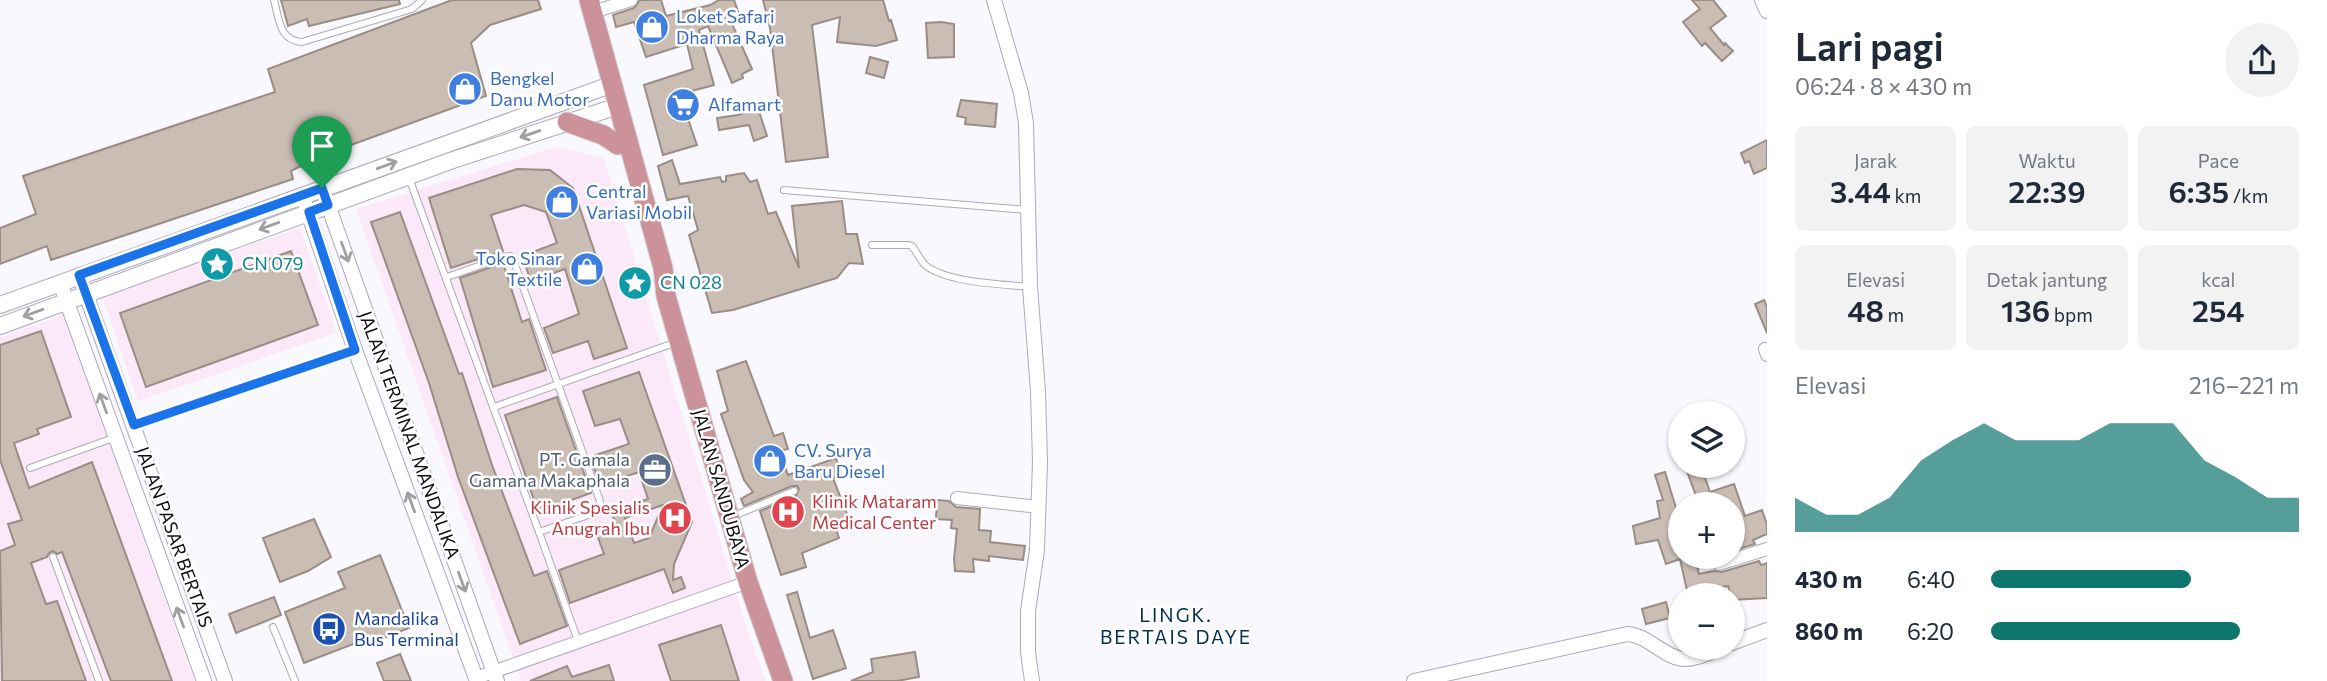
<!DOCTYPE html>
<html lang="id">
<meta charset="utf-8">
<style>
:root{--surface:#fff;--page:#f2f2f3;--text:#1f2937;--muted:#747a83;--accent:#0f766e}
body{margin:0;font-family:Commissioner,sans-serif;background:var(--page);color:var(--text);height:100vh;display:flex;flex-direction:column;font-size:26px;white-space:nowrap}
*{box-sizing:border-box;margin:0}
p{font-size:23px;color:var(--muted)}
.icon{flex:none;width:38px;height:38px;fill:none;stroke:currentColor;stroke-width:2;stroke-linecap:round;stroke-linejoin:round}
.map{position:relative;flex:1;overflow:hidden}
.side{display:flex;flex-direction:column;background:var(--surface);width:560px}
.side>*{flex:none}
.buttons{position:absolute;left:1668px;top:401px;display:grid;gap:14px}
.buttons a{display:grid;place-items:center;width:77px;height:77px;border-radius:50%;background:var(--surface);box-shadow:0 2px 5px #0004;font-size:35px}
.pin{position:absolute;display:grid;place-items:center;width:60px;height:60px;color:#fff;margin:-72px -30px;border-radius:50% 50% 50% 0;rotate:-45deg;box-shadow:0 0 7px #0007}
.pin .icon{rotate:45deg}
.round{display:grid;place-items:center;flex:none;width:74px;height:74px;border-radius:37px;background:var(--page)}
.head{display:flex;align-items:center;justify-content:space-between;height:119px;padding:0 28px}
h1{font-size:38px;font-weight:600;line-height:52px}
.stats{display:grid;grid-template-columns:repeat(3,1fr);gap:10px;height:119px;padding:7px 28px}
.stats div{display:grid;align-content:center;border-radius:10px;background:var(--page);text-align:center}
.stats b{font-size:30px;font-weight:600}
.stats small{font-size:19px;font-weight:400}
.stats p{font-size:19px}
.chart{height:196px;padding:14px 28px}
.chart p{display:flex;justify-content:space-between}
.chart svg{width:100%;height:126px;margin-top:7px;fill:var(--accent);opacity:.7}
ul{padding:0 28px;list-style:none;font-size:23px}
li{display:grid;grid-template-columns:112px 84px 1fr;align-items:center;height:52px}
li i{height:18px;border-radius:9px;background:var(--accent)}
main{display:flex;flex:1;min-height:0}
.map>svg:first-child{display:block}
</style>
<main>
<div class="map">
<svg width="1767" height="681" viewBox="0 0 1767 681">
<rect width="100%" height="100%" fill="#f9f8fe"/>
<g fill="#fbe9fa">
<path d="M556 147 604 158 748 632 766 681H521L356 209Z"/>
<path d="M300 228 337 333 138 401 102 296Z"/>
<path d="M64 314 194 681H0V338Z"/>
</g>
<g fill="#cabdb3" stroke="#998d84" stroke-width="2" fill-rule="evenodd">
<path d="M281 0H399L400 4 309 26 307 19 288 26Z"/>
<path d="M452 0H538L541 9 490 25 471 43 486 96 318 157 291 171 293 179 51 260 47 246 0 264V228L36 214 23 176 275 92 268 69Z"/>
<path d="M640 0H661L666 16 710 5 719 0H734L739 14 729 17 752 69 742 74 743 78 732 83 708 26 699 30 714 85 688 92 695 112 687 116 697 145 663 155 644 85 693 69 687 44 646 57 634 22 616 27 613 15 634 8Z"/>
<path d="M763 0H883L889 21 891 20 897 40 876 46 837 42 840 17 812 25 828 157 786 162 770 28Z"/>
<path d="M1692 0H1713L1726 16 1710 28 1724 45 1725 43 1733 51 1722 61 1705 43 1702 46 1683 22 1700 9Z"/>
<path d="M941 22 954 24V57L928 58 926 23Z"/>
<path d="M870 57 888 62 884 78 866 73Z"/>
<path d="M961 100 997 104 995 127 965 124 966 118 957 116Z"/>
<path d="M758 108 767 136 754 141 749 125 719 130 717 118 738 115Z"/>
<path d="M1767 140V168L1754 174 1749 161 1745 163 1741 153Z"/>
<path d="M672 160 680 184 720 177 722 182 726 181V176L744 173 750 182 757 180 768 214 776 212 799 268 792 206 842 201 846 234H857L863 264 849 263 837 278 733 310 712 313 689 235 698 230 688 196 667 200 658 166Z"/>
<path d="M517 169 550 170 573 188 627 348 594 359 588 341 553 353 544 328 579 314 565 269 531 281 522 256 557 243 546 212 524 205 491 215 503 251 451 268 429 198Z"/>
<path d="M400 212 459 374 462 373 492 465 534 576 547 571 567 626 520 644 458 477 429 383 371 222Z"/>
<path d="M291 251 318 325 146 387 120 313Z"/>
<path d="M503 263 522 322 529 319 546 370 493 387 460 278Z"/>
<path d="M1764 300 1767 307V333L1755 304Z"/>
<path d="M41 331 71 417 37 429 39 434 14 443 29 488 92 462 172 681H111L62 552 57 554 53 551 49 553 47 557 31 563 46 604 57 601 86 681H2L0 551 15 545 8 524 22 520 0 460V345Z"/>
<path d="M746 361 774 436 783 433 788 449 779 451 788 475 836 458 841 475 833 478 849 519 834 524 839 538 802 553 806 567 781 575 760 511 796 496 799 489 797 486H792L744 506 741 499 753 492 744 480 721 414 728 411 717 371Z"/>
<path d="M639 372 692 522 674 564 673 580 681 577 685 588 673 593 664 569 570 603 559 570 604 554 596 532 616 525 611 511 648 499 639 472 600 485 590 457 629 444 620 419 595 426 583 391ZM663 505 649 538 634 543 625 518Z"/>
<path d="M557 397 591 493 538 512 505 415Z"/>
<path d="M1685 466H1701L1710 492 1734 484 1745 516 1762 510 1767 525V534L1753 540 1755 544 1732 551V504H1699Z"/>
<path d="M1665 472 1676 508 1680 507V556H1695L1699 574 1713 571 1722 572 1759 561 1761 565 1767 563V598L1732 600 1728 586 1701 591 1702 595H1688L1680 559 1666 564 1658 540 1636 544 1633 526 1660 518 1657 501 1663 500 1655 475Z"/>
<path d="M937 500 949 501 956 507 980 509 979 530 991 531 990 542 1025 546 1023 560 989 556V561L973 559 974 572 955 571 954 559 957 529 951 528 952 520 936 519Z"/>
<path d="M314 519 331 557 308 571 280 582 263 538Z"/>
<path d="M380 555 409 628 368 644 366 639 304 663 285 612 345 588 338 572Z"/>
<path d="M797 592 810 638 833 630 846 668 813 679 787 595Z"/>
<path d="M274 597 281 615 236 633 229 614Z"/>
<path d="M1666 602 1670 618 1646 624 1642 609Z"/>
<path d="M721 625 739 681H671L659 645Z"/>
<path d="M915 652 919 677 897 681H851L873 672 871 659Z"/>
<path d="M400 654 411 681H384L377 663Z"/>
<path d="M609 665 614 681H530L567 666 572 677Z"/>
</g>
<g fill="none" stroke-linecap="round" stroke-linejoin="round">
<g stroke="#acaab8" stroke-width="8">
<g id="service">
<path d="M274 0C279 18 279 41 302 42L412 9 422 0"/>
<path d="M409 178 539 532"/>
<path d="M784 190 1027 210"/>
<path d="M872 245H909L912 246C917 252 920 260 925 265 947 283 1002 284 1030 287"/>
<path d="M447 277 504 257 510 256 513 259 600 501 599 508 594 513 539 532 578 641"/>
<path d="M494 407 677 342"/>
<path d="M134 425 353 351"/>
<path d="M30 468 116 437"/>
<path d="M731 517 794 491"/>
<path d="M53 557 99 681"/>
<path d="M273 627 295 681"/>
</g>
</g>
<g stroke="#acaab8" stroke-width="14">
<g id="minor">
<path d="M593 12 631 0"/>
<path d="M1765 349 1767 355"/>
<path d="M957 498 1039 507"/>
<path d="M1719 564 1767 549"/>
<path d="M476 678 748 582"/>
</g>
</g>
<g stroke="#acaab8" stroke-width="16">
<g id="tertiary">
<path d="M994 0 1021 93 1026 123 1030 287 1038 391 1040 462 1037 550 1028 611V652L1032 681"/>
<path d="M1762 0 1767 11"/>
<path d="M322 188 497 681"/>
<path d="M302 195 355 350 477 681"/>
<path d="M79 275 225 681"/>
<path d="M60 283 204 681"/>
<path d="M1732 643 1767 630"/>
<path d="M1414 681 1627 634C1648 635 1663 657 1683 659 1695 660 1710 652 1721 648"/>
</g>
</g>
<g stroke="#acaab8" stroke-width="18">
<g id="secondary">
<path d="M0 305 613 84"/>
<path d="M0 326 450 161 618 106"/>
</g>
</g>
<g stroke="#d4d4d5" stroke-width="21">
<g id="trunk">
<path d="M589 0 663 268 666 296 748 582 783 681"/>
<path d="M567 122 603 135 618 145"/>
</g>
</g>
<use href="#service" stroke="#fff" stroke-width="6"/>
<use href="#minor" stroke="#fff" stroke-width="12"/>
<use href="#tertiary" stroke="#fff" stroke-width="14"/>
<use href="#secondary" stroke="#fff" stroke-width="16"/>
<use href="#trunk" stroke="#cc929a" stroke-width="19"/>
</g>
<defs><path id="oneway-shaft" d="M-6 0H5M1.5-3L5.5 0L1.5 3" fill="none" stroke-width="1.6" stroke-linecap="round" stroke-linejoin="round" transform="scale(1.75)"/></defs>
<g stroke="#9f9fa1">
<use href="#oneway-shaft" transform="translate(530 134) rotate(161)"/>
<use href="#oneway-shaft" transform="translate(387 165) rotate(-20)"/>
<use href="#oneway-shaft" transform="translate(269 226) rotate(160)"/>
<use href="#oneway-shaft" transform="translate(345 252) rotate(70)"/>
<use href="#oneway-shaft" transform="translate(33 313) rotate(160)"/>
<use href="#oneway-shaft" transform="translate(103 403) rotate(-110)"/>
<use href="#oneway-shaft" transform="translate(411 502) rotate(-110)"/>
<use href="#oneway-shaft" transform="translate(462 582) rotate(70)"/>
<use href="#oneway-shaft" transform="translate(180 617) rotate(-110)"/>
</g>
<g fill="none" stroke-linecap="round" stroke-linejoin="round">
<g stroke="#fff" stroke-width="14">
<path id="route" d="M322 188 328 205 309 212 355 350 134 425 79 275Z"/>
</g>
<use href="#route" stroke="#1a73e8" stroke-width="9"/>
</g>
<defs>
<g id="shop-disc" transform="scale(1.75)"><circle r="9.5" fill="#3f7fe0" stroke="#fff"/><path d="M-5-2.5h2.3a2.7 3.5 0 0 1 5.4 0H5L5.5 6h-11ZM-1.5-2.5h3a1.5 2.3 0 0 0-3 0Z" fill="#fff"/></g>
<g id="supermarket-disc" transform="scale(1.75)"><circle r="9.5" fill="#3f7fe0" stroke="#fff"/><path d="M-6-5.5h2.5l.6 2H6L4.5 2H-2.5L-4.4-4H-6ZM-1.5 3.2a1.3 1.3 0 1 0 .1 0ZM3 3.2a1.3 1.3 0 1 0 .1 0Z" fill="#fff"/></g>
<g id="sight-disc" transform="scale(1.75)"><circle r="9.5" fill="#0f9aa8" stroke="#fff"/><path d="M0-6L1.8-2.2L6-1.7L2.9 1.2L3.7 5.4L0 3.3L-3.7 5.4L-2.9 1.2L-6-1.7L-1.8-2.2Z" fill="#fff"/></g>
<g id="office-disc" transform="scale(1.75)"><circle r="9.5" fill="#5c6f8a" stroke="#fff"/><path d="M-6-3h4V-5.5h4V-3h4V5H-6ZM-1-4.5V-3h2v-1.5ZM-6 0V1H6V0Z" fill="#fff"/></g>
<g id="hospital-disc" transform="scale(1.75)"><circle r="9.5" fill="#e0444e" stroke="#fff"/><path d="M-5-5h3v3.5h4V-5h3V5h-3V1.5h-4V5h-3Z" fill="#fff"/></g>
<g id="bus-disc" transform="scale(1.75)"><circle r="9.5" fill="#1a4fb4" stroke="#fff"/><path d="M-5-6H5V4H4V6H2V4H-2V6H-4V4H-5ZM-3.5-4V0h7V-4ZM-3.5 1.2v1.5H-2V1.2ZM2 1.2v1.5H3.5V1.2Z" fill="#fff"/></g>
</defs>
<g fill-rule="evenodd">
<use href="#shop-disc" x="652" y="27"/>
<use href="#shop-disc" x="465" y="89"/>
<use href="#supermarket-disc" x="683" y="105"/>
<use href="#shop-disc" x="562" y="202"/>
<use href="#sight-disc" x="217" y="264"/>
<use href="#shop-disc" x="587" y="269"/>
<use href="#sight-disc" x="635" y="283"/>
<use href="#shop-disc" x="770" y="461"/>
<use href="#office-disc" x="655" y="470"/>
<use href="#hospital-disc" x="788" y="512"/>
<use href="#hospital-disc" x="675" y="518"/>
<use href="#bus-disc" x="329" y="629"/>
</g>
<g text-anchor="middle" stroke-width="5" stroke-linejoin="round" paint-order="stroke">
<g font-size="18" fill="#366cbe" stroke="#fff" text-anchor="start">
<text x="676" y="23">Loket Safari<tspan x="676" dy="21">Dharma Raya</tspan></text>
<text x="490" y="85">Bengkel<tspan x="490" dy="21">Danu Motor</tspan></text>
<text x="708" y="111">Alfamart</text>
<text x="586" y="198">Central<tspan x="586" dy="21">Variasi Mobil</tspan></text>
<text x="562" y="265" text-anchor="end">Toko Sinar<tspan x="562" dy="21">Textile</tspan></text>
<text x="794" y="457">CV. Surya<tspan x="794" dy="21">Baru Diesel</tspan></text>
</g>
<g font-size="18" fill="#0d838f" stroke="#fff" text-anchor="start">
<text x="242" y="270">CN 079</text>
<text x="660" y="289">CN 028</text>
</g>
<g font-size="18" fill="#0f0e13" stroke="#fff">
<text transform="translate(409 435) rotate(70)" y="6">JALAN TERMINAL MANDALIKA</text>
<text transform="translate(721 489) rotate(74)" y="6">JALAN SANDUBAYA</text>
<text transform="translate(174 537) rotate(70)" y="6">JALAN PASAR BERTAIS</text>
</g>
<g font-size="18" fill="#4e5e75" stroke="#fff" text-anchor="end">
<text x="630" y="466">PT. Gamala<tspan x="630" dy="21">Gamana Makaphala</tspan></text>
</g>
<g font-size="18" fill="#be3a42" stroke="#fff" text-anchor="start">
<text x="812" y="508">Klinik Mataram<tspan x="812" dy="21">Medical Center</tspan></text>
<text x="650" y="514" text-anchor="end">Klinik Spesialis<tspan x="650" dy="21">Anugrah Ibu</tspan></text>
</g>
<g font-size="18" fill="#164399" stroke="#fff" text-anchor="start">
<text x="354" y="625">Mandalika<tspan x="354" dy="21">Bus Terminal</tspan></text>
</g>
<g font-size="19" letter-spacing="2" fill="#032f53" stroke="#fff">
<text x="1176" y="622">LINGK.<tspan x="1176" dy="22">BERTAIS DAYE</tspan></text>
</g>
</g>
</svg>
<div class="buttons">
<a><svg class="icon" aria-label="layers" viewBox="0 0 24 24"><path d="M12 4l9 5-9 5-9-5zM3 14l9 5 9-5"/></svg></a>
<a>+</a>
<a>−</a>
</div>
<div class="pin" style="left:322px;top:188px;background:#1e9e55"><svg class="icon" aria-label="arrive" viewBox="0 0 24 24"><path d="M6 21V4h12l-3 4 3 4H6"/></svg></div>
</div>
<section class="side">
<div class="head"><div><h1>Lari pagi</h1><p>06:24 · 8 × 430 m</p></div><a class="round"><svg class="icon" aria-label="share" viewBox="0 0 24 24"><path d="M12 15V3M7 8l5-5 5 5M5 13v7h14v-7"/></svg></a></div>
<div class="stats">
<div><p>Jarak</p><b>3.44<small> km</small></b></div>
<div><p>Waktu</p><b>22:39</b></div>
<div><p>Pace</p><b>6:35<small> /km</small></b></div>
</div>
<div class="stats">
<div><p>Elevasi</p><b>48<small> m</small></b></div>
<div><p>Detak jantung</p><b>136<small> bpm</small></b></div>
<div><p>kcal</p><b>254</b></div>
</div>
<div class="chart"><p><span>Elevasi</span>216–221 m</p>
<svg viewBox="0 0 160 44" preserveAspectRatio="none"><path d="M0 44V32L10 38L20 38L30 32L40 19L50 12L60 6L70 12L80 12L90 12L100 6L110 6L120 6L130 19L140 25L150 32L160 32V44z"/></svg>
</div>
<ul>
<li><b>430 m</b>6:40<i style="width:65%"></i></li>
<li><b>860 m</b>6:20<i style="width:81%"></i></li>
</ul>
</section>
</main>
